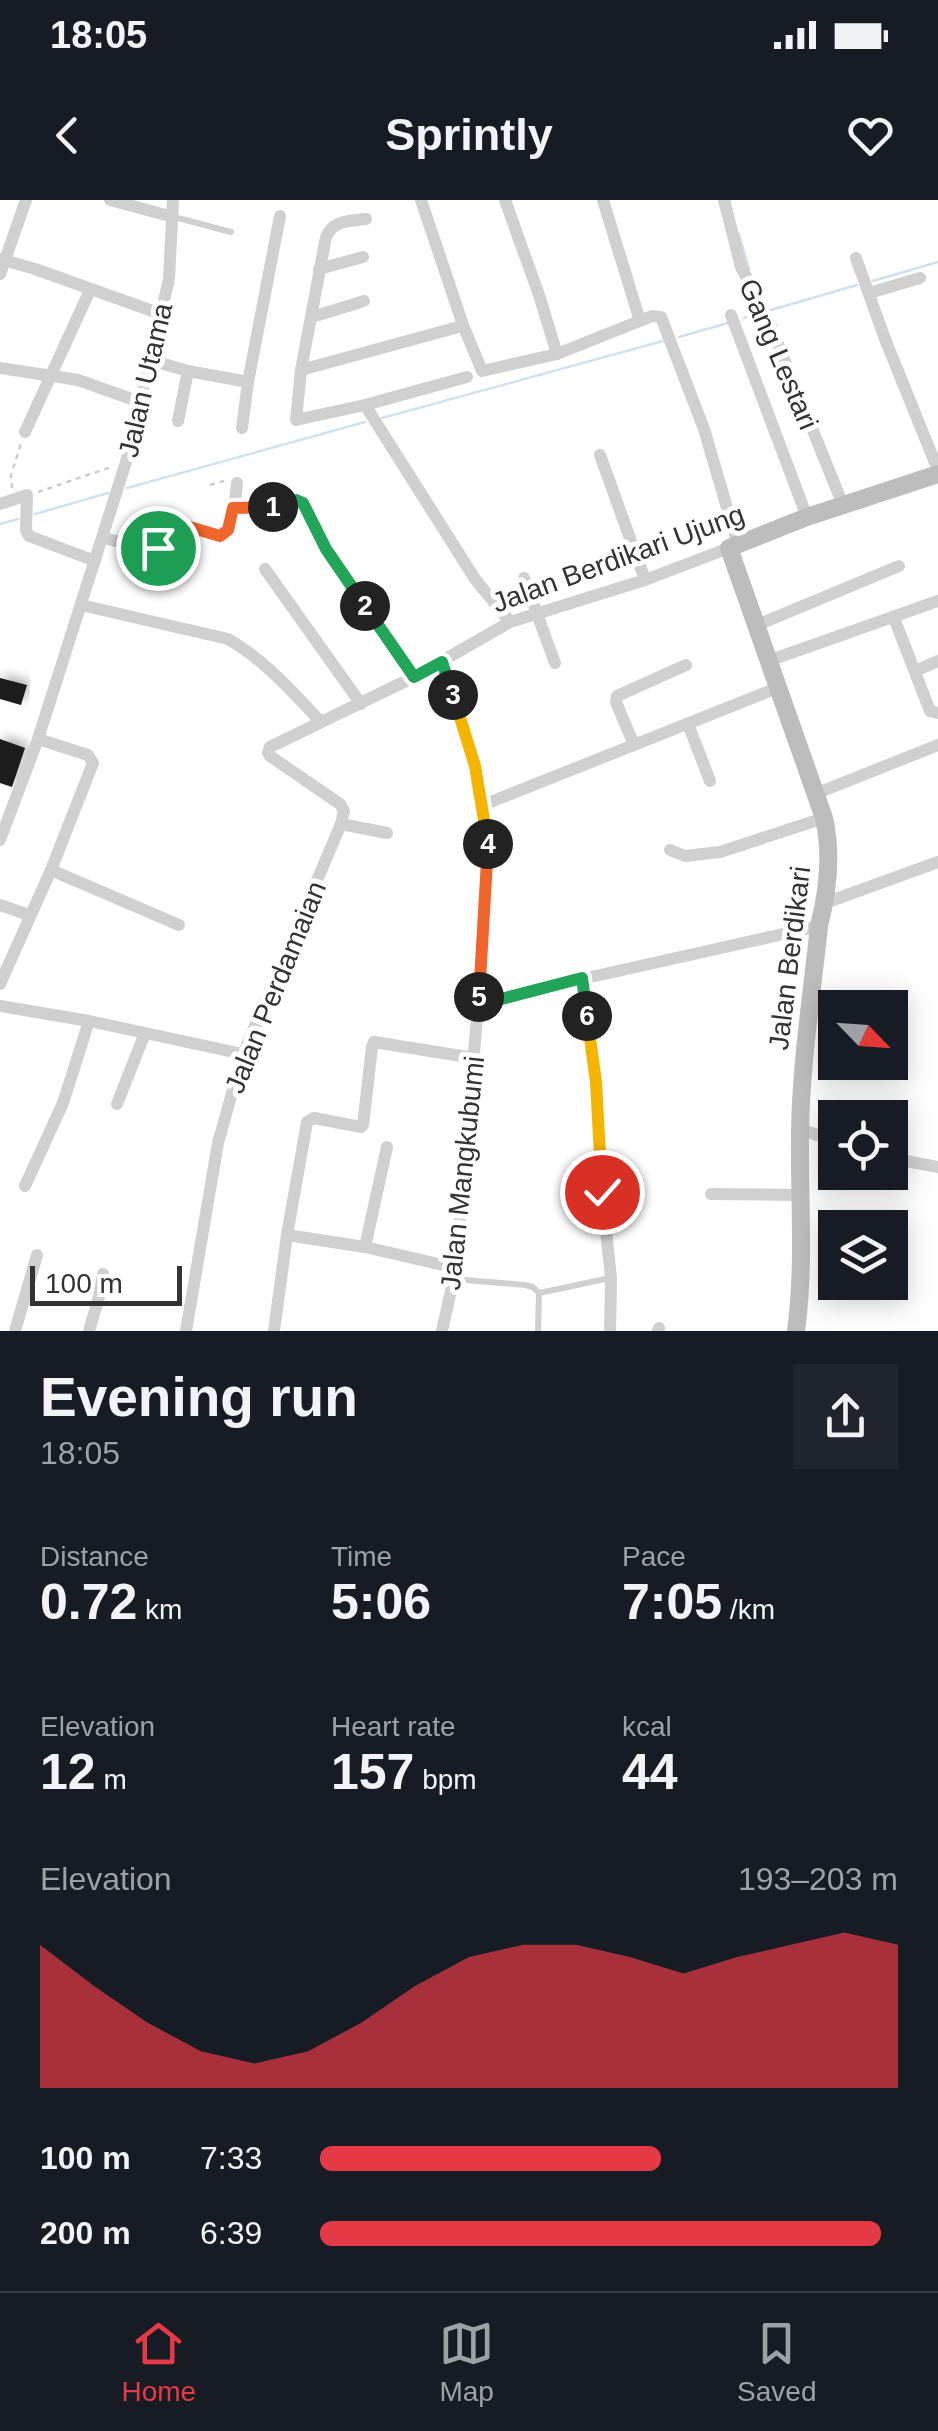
<!DOCTYPE html>
<meta charset="utf-8">
<style>
:root{--surface:#171b24;--page:#20242c;--text:#f1f3f6;--muted:#9ea1a6;--line:#363941;--accent:#e63946}
body{margin:0;font-family:Helvetica,sans-serif;background:var(--page);color:var(--text);height:100vh;display:flex;flex-direction:column;font-size:38px;white-space:nowrap}
*{box-sizing:border-box;margin:0}
p{font-size:32px;color:var(--muted)}
.icon{flex:none;width:55px;height:55px;fill:none;stroke:currentColor;stroke-width:2;stroke-linecap:round;stroke-linejoin:round}
.map{position:relative;height:1131px;overflow:hidden}
.sheet{display:flex;flex-direction:column;background:var(--surface);flex:1}
.sheet>*{flex:none}
.needle{width:65px;rotate:115deg}
.buttons{position:absolute;left:818px;top:790px;display:grid;gap:20px}
.buttons a{display:grid;place-items:center;width:90px;height:90px;border-radius:0px;background:var(--surface);box-shadow:0 5px 25px #0003;font-size:50px}
.scale{position:absolute;left:30px;bottom:25px;width:152px;box-sizing:border-box;padding-left:10px;border:5px solid #333;border-top:0;font-size:28px;line-height:35px;white-space:nowrap;color:#333;-webkit-text-stroke:8px #fff;paint-order:stroke}
.pin{position:absolute;display:grid;place-items:center;width:85px;height:85px;color:#fff;margin:-42px;border:5px solid #fff;border-radius:50%;box-shadow:0 2px 10px #0007}
.km{position:absolute;width:50px;height:50px;margin:-25px;border-radius:50%;background:#222;color:#fff;font-size:28px;line-height:50px;text-align:center}
.round{display:grid;place-items:center;flex:none;width:105px;height:105px;border-radius:0px;background:var(--page)}
.head{display:flex;align-items:center;justify-content:space-between;height:170px;padding:0 40px}
h1{font-size:55px;font-weight:800;line-height:75px}
.figures{display:grid;grid-template-columns:repeat(3,1fr);gap:15px;height:170px;padding:10px 40px}
.figures div{display:grid;align-content:center}
.figures b{font-size:50px;font-weight:800}
.figures small{font-size:28px;font-weight:400}
.figures p{font-size:28px}
.chart{height:280px;padding:20px 40px}
.chart p{display:flex;justify-content:space-between}
.chart svg{width:100%;height:180px;margin-top:10px;fill:var(--accent);opacity:.7}
ul{padding:0 40px;list-style:none;font-size:32px}
li{display:grid;grid-template-columns:160px 120px 1fr;align-items:center;height:75px}
li i{height:25px;border-radius:12px;background:var(--accent)}
.status{display:flex;justify-content:space-between;align-items:center;height:70px;padding:0 50px;background:var(--surface);direction:ltr}
.status svg{height:28px;fill:currentColor}
header{display:flex;justify-content:space-between;align-items:center;height:130px;padding:0 40px;background:var(--surface);font-size:45px;font-weight:800}
.dock{display:flex;justify-content:space-around;align-items:center;height:140px;border-top:2px solid var(--line);background:var(--surface);font-size:28px;color:var(--muted)}
.dock a{display:grid;justify-items:center;gap:5px}
.dock .current{color:var(--accent)}
.map>svg:first-child{display:block}
</style>
<div class="status"><b>18:05</b><svg viewBox="0 0 49 12"><path d="M0 12V9h3v3zM5 12V6h3v6zM10 12V3h3v9zM15 12V0h3v12zM26 1h20v11H26zM47 4h2v5h-2z"/></svg></div>
<header><svg class="icon" aria-label="back" viewBox="0 0 24 24"><path d="M15 5l-7 7 7 7"/></svg>Sprintly<svg class="icon" aria-label="heart" viewBox="0 0 24 24"><path d="M12 20l-8-8c-3-5 5-10 8-4 3-6 11-1 8 4z"/></svg></header>
<div class="map">
<svg width="938" height="1131" viewBox="0 0 938 1131">
<defs>
<filter id="shadow"><feDropShadow dx="4.5" dy="-4.5" stdDeviation="5" flood-color="#0004"/></filter>
</defs>
<rect width="100%" height="100%" fill="#fff"/>
<g fill="none" stroke-linecap="round" stroke-linejoin="round">
<g stroke="#cfe2ee" stroke-width="2.5">
<path d="M739 34 749 69"/>
<path d="M873 81 938 62"/>
<path d="M771 110 857 85"/>
<path d="M744 118 759 114"/>
<path d="M679 137 728 123"/>
<path d="M382 218 663 141"/>
<path d="M127 288 365 222"/>
<path d="M35 314 108 293"/>
<path d="M0 324 18 319"/>
</g>
</g>
<g fill="#1a1a1a" filter="url(#shadow)">
<path d="M0 478 27 485 21 505 0 499Z"/>
<path d="M0 539 25 548 12 587 0 583Z"/>
</g>
<g fill="none" stroke-linecap="round" stroke-linejoin="round">
<g stroke="#cdcdcd" stroke-width="2.5" stroke-dasharray="5 5" stroke-linecap="butt">
<path d="M210 285 224 281"/>
<path d="M12 288 11 275 21 243"/>
<path d="M38 292 111 267"/>
</g>
<g stroke="#d0d0d0" stroke-width="6">
<path d="M174 17 231 32"/>
<path d="M454 1079 525 1085 533 1087 539 1093 610 1078"/>
<path d="M538 1131 539 1093"/>
</g>
<g stroke="#d0d0d0" stroke-width="12">
<path d="M110 0 173 17"/>
<path d="M421 0 463 125 482 171 557 154 652 116 661 117 704 229 738 345"/>
<path d="M505 0 539 95 557 154"/>
<path d="M603 0 640 121"/>
<path d="M724 0 741 67 763 107 843 305"/>
<path d="M366 19C349 21 333 20 326 37L301 170 296 220 365 205 467 177"/>
<path d="M856 58 885 139 938 270"/>
<path d="M0 59 35 69 161 114"/>
<path d="M319 69 363 57"/>
<path d="M0 74 26 0"/>
<path d="M869 93 920 78"/>
<path d="M731 115 807 317"/>
<path d="M312 117 364 101"/>
<path d="M150 160 188 171 248 182"/>
<path d="M0 168 78 180 140 202"/>
<path d="M301 170 455 128"/>
<path d="M365 205 475 379 510 422"/>
<path d="M178 221 188 171"/>
<path d="M242 228 248 182 280 16"/>
<path d="M25 232 90 90"/>
<path d="M600 255 645 380"/>
<path d="M0 304 27 295 26 330 29 336 95 361"/>
<path d="M233 308H271L295 300 303 303 326 349 414 477"/>
<path d="M104 338 152 350 158 348 167 323 171 322 216 335C219 335 222 335 224 333 233 328 236 294 237 283"/>
<path d="M265 369 361 504"/>
<path d="M524 378 555 463"/>
<path d="M81 405 228 439C265 460 292 492 321 522"/>
<path d="M894 418 930 511 938 513"/>
<path d="M755 426 899 366"/>
<path d="M768 461 938 401"/>
<path d="M915 471 938 461"/>
<path d="M688 524 710 581"/>
<path d="M634 545 616 502 617 496 686 465"/>
<path d="M815 594 938 545"/>
<path d="M483 605 777 488"/>
<path d="M341 624 387 633"/>
<path d="M0 640 38 539 126 262 169 79 173 0"/>
<path d="M670 650 685 656 720 652 824 618"/>
<path d="M51 670 179 725"/>
<path d="M825 703 938 662"/>
<path d="M0 705 29 715"/>
<path d="M582 779 596 883 602 992 611 1078 610 1131"/>
<path d="M0 784 51 670 93 563 88 555 38 539"/>
<path d="M478 805 582 779 819 726"/>
<path d="M0 806 89 821 243 854"/>
<path d="M117 904 145 833"/>
<path d="M800 929 835 941"/>
<path d="M890 958 938 967"/>
<path d="M25 986 63 903 89 821"/>
<path d="M711 994 801 995"/>
<path d="M287 1035 365 1047 456 1068"/>
<path d="M365 1047 387 947"/>
<path d="M15 1131 37 1055"/>
<path d="M89 1131 99 1097 103 1074"/>
<path d="M186 1131 218 943 243 854 341 624 344 611 340 604 270 556 268 553 270 547 414 477 510 422 645 380 729 348"/>
<path d="M274 1131 287 1035 307 922 314 918 361 927 363 925 372 847 374 842 474 858"/>
<path d="M442 1131 456 1068 478 805 489 639 475 566 442 461"/>
<path d="M658 1131 659 1128"/>
</g>
<path stroke="#bdbdbd" stroke-width="18" d="M796 1131C805 1065 799 999 800 932 801 863 812 794 819 726 828 691 832 653 824 618L729 348 807 317 938 274"/>
</g>
<g fill="none" stroke-linecap="round" stroke-linejoin="round">
<g stroke="#fff" stroke-width="20">
<path id="split-1" d="M158 348 167 324 176 323 220 336 228 330 233 308 273 307"/>
</g>
<g stroke="#fff" stroke-width="20">
<path id="split-2" d="M273 307 296 300 303 303 326 349 365 406"/>
</g>
<g stroke="#fff" stroke-width="20">
<path id="split-3" d="M365 406 414 477 442 462 453 495"/>
</g>
<g stroke="#fff" stroke-width="20">
<path id="split-4" d="M453 495 475 566 488 644"/>
</g>
<g stroke="#fff" stroke-width="20">
<path id="split-5" d="M479 797 488 644"/>
</g>
<g stroke="#fff" stroke-width="20">
<path id="split-6" d="M479 797 478 805 582 778 587 816"/>
</g>
<g stroke="#fff" stroke-width="20">
<path id="split-7" d="M587 816 596 882 602 992"/>
</g>
<use href="#split-1" stroke="#f0652b" stroke-width="12"/>
<use href="#split-2" stroke="#22a559" stroke-width="12"/>
<use href="#split-3" stroke="#22a559" stroke-width="12"/>
<use href="#split-4" stroke="#f5b400" stroke-width="12"/>
<use href="#split-5" stroke="#f0652b" stroke-width="12"/>
<use href="#split-6" stroke="#22a559" stroke-width="12"/>
<use href="#split-7" stroke="#f5b400" stroke-width="12"/>
</g>
<g text-anchor="middle" stroke-width="10" stroke-linejoin="round" paint-order="stroke">
<g font-size="28" fill="#333" stroke="#fff">
<text transform="translate(779 154) rotate(67)" y="10">Gang Lestari</text>
<text transform="translate(145 180) rotate(-77)" y="10">Jalan Utama</text>
<text transform="translate(618 358) rotate(-20)" y="10">Jalan Berdikari Ujung</text>
<text transform="translate(789 758) rotate(-83)" y="10">Jalan Berdikari</text>
<text transform="translate(275 787) rotate(-68)" y="10">Jalan Perdamaian</text>
<text transform="translate(462 973) rotate(-84)" y="10">Jalan Mangkubumi</text>
</g>
</g>
</svg>
<div class="buttons">
<a><svg class="needle" viewBox="-14 -14 28 28"><path d="M0-13l5 13h-10z" fill="#e53935"/><path d="M0 13l5-13h-10z" fill="#9ea1a6"/></svg></a>
<a><svg class="icon" aria-label="locate" viewBox="0 0 24 24"><circle cx="12" cy="12" r="6"/><path d="M12 2v4M12 18v4M2 12h4M18 12h4"/></svg></a>
<a><svg class="icon" aria-label="layers" viewBox="0 0 24 24"><path d="M12 4l9 5-9 5-9-5zM3 14l9 5 9-5"/></svg></a>
</div>
<div class="scale">100 m</div>
<div class="pin" style="left:158px;top:348px;background:#1e9e55"><svg class="icon" aria-label="arrive" viewBox="0 0 24 24"><path d="M6 21V4h12l-3 4 3 4H6"/></svg></div>
<div class="pin" style="left:602px;top:992px;background:#d93025"><svg class="icon" aria-label="check" viewBox="0 0 24 24"><path d="M5 12l5 5 9-10"/></svg></div>
<b class="km" style="left:273px;top:307px">1</b>
<b class="km" style="left:365px;top:406px">2</b>
<b class="km" style="left:453px;top:495px">3</b>
<b class="km" style="left:488px;top:644px">4</b>
<b class="km" style="left:479px;top:797px">5</b>
<b class="km" style="left:587px;top:816px">6</b>
</div>
<section class="sheet">
<div class="head"><div><h1>Evening run</h1><p>18:05</p></div><a class="round"><svg class="icon" aria-label="share" viewBox="0 0 24 24"><path d="M12 15V3M7 8l5-5 5 5M5 13v7h14v-7"/></svg></a></div>
<div class="figures">
<div><p>Distance</p><b>0.72<small> km</small></b></div>
<div><p>Time</p><b>5:06</b></div>
<div><p>Pace</p><b>7:05<small> /km</small></b></div>
</div>
<div class="figures">
<div><p>Elevation</p><b>12<small> m</small></b></div>
<div><p>Heart rate</p><b>157<small> bpm</small></b></div>
<div><p>kcal</p><b>44</b></div>
</div>
<div class="chart"><p><span>Elevation</span>193–203 m</p>
<svg viewBox="0 0 160 44" preserveAspectRatio="none"><path d="M0 44V9L10 19L20 28L30 35L40 38L50 35L60 28L70 19L80 12L90 9L100 9L110 12L120 16L130 12L140 9L150 6L160 9V44z"/></svg>
</div>
<ul>
<li><b>100 m</b>7:33<i style="width:59%"></i></li>
<li><b>200 m</b>6:39<i style="width:97%"></i></li>
</ul>
</section>
<nav class="dock">
<a class="current"><svg class="icon" aria-label="home" viewBox="0 0 24 24"><path d="M3 11l9-7 9 7M6 9v11h12V9"/></svg>Home</a>
<a><svg class="icon" aria-label="map" viewBox="0 0 24 24"><path d="M3 6l6-2 6 2 6-2v14l-6 2-6-2-6 2zM9 4v14M15 6v14"/></svg>Map</a>
<a><svg class="icon" aria-label="saved" viewBox="0 0 24 24"><path d="M7 4h10v16l-5-4-5 4z"/></svg>Saved</a>
</nav>
